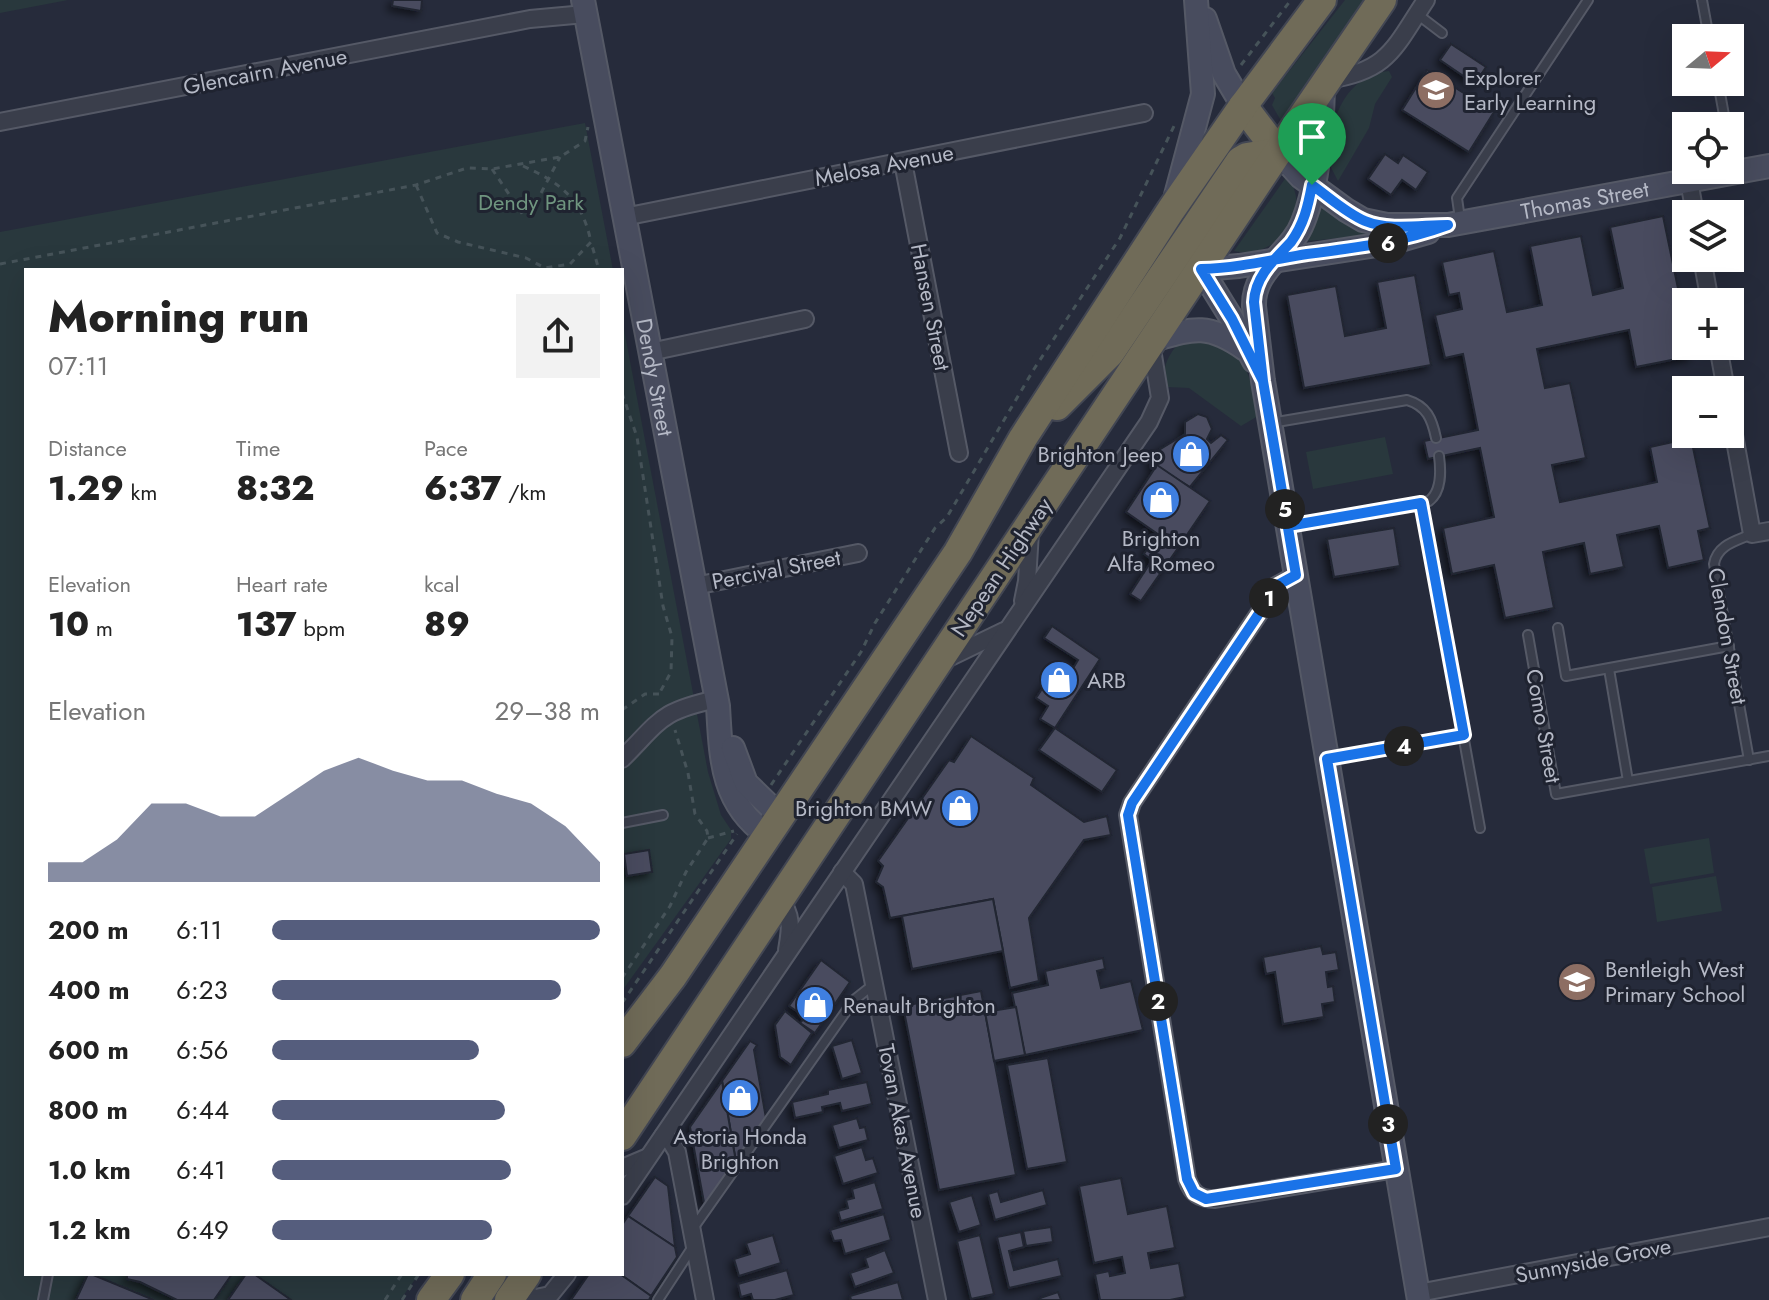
<!DOCTYPE html>
<meta charset="utf-8">
<style>
:root{--surface:#fff;--page:#f2f2f2;--text:#222;--muted:#767676;--accent:#555d7d}
body{margin:0;font-family:Jost,sans-serif;background:var(--page);color:var(--text);height:100vh;display:flex;flex-direction:column;font-size:30px;white-space:nowrap}
*{box-sizing:border-box;margin:0}
p{font-size:26px;color:var(--muted)}
.icon{flex:none;width:44px;height:44px;fill:none;stroke:currentColor;stroke-width:2;stroke-linecap:round;stroke-linejoin:round}
.map{position:relative;flex:1;overflow:hidden}
.details{position:absolute;left:24px;top:268px;width:600px;height:1008px;display:flex;flex-direction:column;background:var(--surface);border-radius:0px;box-shadow:0 8px 32px #0002}
.details>*{flex:none}
.needle{width:52px;rotate:71deg}
.tools{position:absolute;left:1672px;top:24px;display:grid;gap:16px}
.tools a{display:grid;place-items:center;width:72px;height:72px;border-radius:0px;background:var(--surface);box-shadow:0 8px 32px #0002;font-size:40px}
.pin{position:absolute;display:grid;place-items:center;width:68px;height:68px;color:#fff;margin:-82px -34px;border-radius:50% 50% 50% 0;rotate:-45deg;box-shadow:0 0 8px #0007}
.pin .icon{rotate:45deg}
.km{position:absolute;width:40px;height:40px;margin:-20px;border-radius:50%;background:#222;color:#fff;font-size:22px;line-height:40px;text-align:center}
.round{display:grid;place-items:center;flex:none;width:84px;height:84px;border-radius:0px;background:var(--page)}
.head{display:flex;align-items:center;justify-content:space-between;height:136px;padding:0 24px}
h1{font-size:44px;font-weight:800;line-height:60px}
.figures{display:grid;grid-template-columns:repeat(3,1fr);gap:12px;height:136px;padding:8px 24px}
.figures div{display:grid;align-content:center}
.figures b{font-size:34px;font-weight:800}
.figures small{font-size:22px;font-weight:400}
.figures p{font-size:22px}
.chart{height:224px;padding:16px 24px}
.chart p{display:flex;justify-content:space-between}
.chart svg{width:100%;height:144px;margin-top:8px;fill:var(--accent);opacity:.7}
ul{padding:0 24px;list-style:none;font-size:26px}
li{display:grid;grid-template-columns:128px 96px 1fr;align-items:center;height:60px}
li i{height:20px;border-radius:10px;background:var(--accent)}
.map>svg:first-child{display:block}
</style>
<div class="map">
<svg width="1769" height="1300" viewBox="0 0 1769 1300">
<defs>
<filter id="shadow"><feDropShadow dx="-4" dy="4" stdDeviation="4" flood-color="#0009"/></filter>
</defs>
<rect width="100%" height="100%" fill="#262b3b"/>
<g fill="#29383d">
<path d="M0 0H68L0 13Z"/>
<path d="M1345 0H1364L1281 121 1272 105 1275 98 1272 93Z"/>
<path d="M1389 71 1392 77 1375 104 1369 128 1338 181 1326 158C1332 119 1344 76 1389 71Z"/>
<path d="M585 123 613 270H26V1274H419L400 1300H0V232Z"/>
<path d="M1287 176C1315 213 1275 261 1234 251Z"/>
<path d="M1321 202 1365 230 1364 236 1308 241Z"/>
<path d="M622 319 708 772 721 815 731 830V839L622 991Z"/>
<path d="M1197 336C1207 340 1223 344 1232 351 1250 365 1254 395 1258 416L1241 426 1189 388 1167 387C1159 373 1168 355 1178 344 1182 340 1191 338 1197 336Z"/>
<path d="M1385 437 1393 474 1313 489 1306 452Z"/>
<path d="M1709 838 1714 873 1650 884 1644 849Z"/>
<path d="M1716 876 1722 911 1657 922 1652 887Z"/>
</g>
<g fill="#484c5e" stroke="#212532" stroke-width="2" filter="url(#shadow)">
<path d="M393 0H422L421 11 392 6Z"/>
<path d="M1451 44 1486 67 1475 84 1440 60Z"/>
<path d="M1427 70 1494 112 1469 152 1402 110Z"/>
<path d="M1385 154 1398 163 1403 155 1428 172 1416 190 1402 180 1391 195 1368 179Z"/>
<path d="M1663 216 1686 327V346H1690L1692 356 1636 367 1629 330 1537 349 1545 388 1570 383 1586 458 1552 465 1560 502 1657 482 1650 447 1691 438 1710 528 1698 531 1704 560 1668 568 1659 526 1617 535 1624 567 1590 574 1584 543 1543 552 1554 608 1505 618 1494 565 1452 574 1443 528 1494 517 1480 448 1428 459 1424 441 1478 430 1463 354 1445 358 1435 315 1462 309 1459 293 1449 295 1442 262 1494 251 1507 312 1542 305 1530 246 1581 236 1593 295 1623 288 1610 227Z"/>
<path d="M1415 275 1431 365 1304 388 1287 295 1336 286 1345 336 1386 328 1377 282Z"/>
<path d="M1198 414 1207 417 1212 429 1207 439 1211 443 1221 435 1228 440 1190 487 1150 463 1154 453 1185 434V422Z"/>
<path d="M1157 465 1210 501 1178 548 1126 512Z"/>
<path d="M1394 528 1400 566 1334 577 1327 539Z"/>
<path d="M1157 534 1178 548 1141 601 1130 594 1152 560 1144 554Z"/>
<path d="M1052 626 1100 659 1055 728 1040 719 1048 706 1036 698 1058 665 1070 673 1078 660 1044 638Z"/>
<path d="M1055 728 1117 770 1102 792 1039 750Z"/>
<path d="M971 736 1034 778 1031 785 1084 822 1107 816 1111 835 1084 840 1029 918 1039 981 1010 988 993 899 890 918 883 887 876 882 883 866 878 861 949 760 954 762Z"/>
<path d="M649 850 652 872 627 876 624 854Z"/>
<path d="M993 899 1003 951 912 969 902 916Z"/>
<path d="M1321 946 1323 954 1336 952 1339 970 1326 972 1328 987 1333 986 1335 1002 1322 1004 1324 1017 1283 1024 1275 972 1266 974 1263 957Z"/>
<path d="M1103 958 1105 969 1097 971 1101 988 1131 981 1143 1030 1025 1055 1012 993 1048 985 1045 971Z"/>
<path d="M821 960 850 982 815 1033 800 1023 805 1017 789 1006Z"/>
<path d="M981 991 1016 1175 939 1190 903 1006Z"/>
<path d="M1016 1007 1025 1055 994 1061 985 1012Z"/>
<path d="M785 1011 812 1033 791 1065 780 1057 775 1025Z"/>
<path d="M852 1040 862 1073 842 1079 832 1046Z"/>
<path d="M750 1041 757 1045 754 1050 766 1118 736 1162 722 1081Z"/>
<path d="M1048 1058 1067 1162 1027 1169 1007 1065Z"/>
<path d="M722 1081 736 1162 705 1208 690 1127Z"/>
<path d="M867 1082 872 1104 842 1111 840 1103 822 1107 823 1112 795 1118 792 1102 828 1094V1090Z"/>
<path d="M857 1118 860 1128 865 1127 868 1140 839 1148 832 1125Z"/>
<path d="M862 1147 866 1160 873 1158 878 1173 843 1184 834 1156Z"/>
<path d="M655 1177 668 1186 675 1247 628 1216Z"/>
<path d="M1121 1178 1128 1214 1167 1206 1175 1248 1148 1253 1151 1268 1179 1263 1185 1297 1170 1300H1100L1095 1274 1109 1271 1110 1276 1125 1273 1122 1257 1094 1263 1079 1186Z"/>
<path d="M875 1182 883 1209 841 1221 838 1211 848 1208 846 1200 854 1198 852 1189Z"/>
<path d="M1043 1190 1047 1205 995 1220 988 1194 998 1191 1001 1202Z"/>
<path d="M972 1195 981 1225 959 1232 949 1202Z"/>
<path d="M884 1214 891 1240 845 1254 841 1240 834 1241 830 1230Z"/>
<path d="M628 1216 675 1247 677 1257 651 1296 620 1274 622 1225Z"/>
<path d="M1051 1227 1053 1242 1026 1246 1023 1231Z"/>
<path d="M1021 1232 1024 1247 1009 1251 1014 1270 1058 1259 1062 1276 1009 1288 997 1237Z"/>
<path d="M773 1235 781 1263 739 1276 734 1259 750 1254 746 1243Z"/>
<path d="M980 1235 994 1294 971 1299 957 1241Z"/>
<path d="M885 1250 894 1273 855 1287 850 1273 868 1267 865 1258Z"/>
<path d="M787 1270 794 1295 775 1300H753L751 1294 741 1297 738 1284Z"/>
<path d="M88 1274H91L154 1300H76Z"/>
<path d="M127 1274H232L214 1300H177L140 1282 127 1279Z"/>
<path d="M246 1274H254L291 1300H228Z"/>
<path d="M589 1274H620L651 1296 649 1300H571Z"/>
<path d="M898 1282 903 1300H851L850 1296Z"/>
<path d="M1058 1292 1061 1300H1041L1040 1298Z"/>
</g>
<g fill="none" stroke-linecap="round" stroke-linejoin="round">
<g stroke="#555966" stroke-width="12">
<g id="lane">
<path d="M1702 0 1709 38"/>
<path d="M1417 14 1442 33"/>
<path d="M1718 82 1726 126"/>
<path d="M1730 143 1738 169"/>
<path d="M1460 219 1457 198 1588 0"/>
<path d="M1271 423 1407 400C1427 406 1432 419 1436 438"/>
<path d="M1421 503 1480 828"/>
<path d="M1288 526 1429 501C1442 491 1441 471 1439 456"/>
<path d="M1558 628 1566 676 1729 646"/>
<path d="M1528 635 1556 794 1769 756"/>
<path d="M1609 669 1628 781"/>
<path d="M1328 759 1464 735"/>
<path d="M1749 760 1714 564C1717 545 1736 541 1752 534"/>
<path d="M622 823 663 815"/>
<path d="M694 1227 854 1000 873 985"/>
<path d="M43 1300 48 1274"/>
<path d="M658 1300 692 1248"/>
</g>
</g>
<g stroke="#555966" stroke-width="20">
<g id="street">
<path d="M1327 80C1389 71 1394 48 1426 0"/>
<path d="M0 122 530 19 585 14"/>
<path d="M903 162 959 453"/>
<path d="M1689 181 1695 214"/>
<path d="M624 217 1144 113"/>
<path d="M1702 258 1710 302"/>
<path d="M1718 346 1726 390"/>
<path d="M650 352 805 319"/>
<path d="M1730 413 1752 534 1769 531"/>
<path d="M1296 575 1274 587 1268 600 1132 803 1128 815 1187 1179C1192 1194 1200 1199 1215 1199L1396 1169"/>
<path d="M695 586 858 553"/>
<path d="M1023 601 1027 581 1030 532"/>
<path d="M942 661 1004 631"/>
<path d="M622 759C661 720 660 711 717 699"/>
<path d="M842 872 854 884 937 1300"/>
<path d="M779 900C794 914 790 932 787 950"/>
<path d="M663 1136 671 1142 677 1152 705 1300"/>
<path d="M622 1168 648 1157"/>
<path d="M622 1196 1149 422 1160 398 1151 343"/>
<path d="M513 1293 536 1298 550 1295 567 1274"/>
<path d="M1418 1293 1769 1227"/>
</g>
</g>
<g stroke="#555966" stroke-width="26">
<g id="secondary">
<path id="s1" d="M583 0 718 706C721 757 721 803 767 835"/>
<path d="M1205 19 1224 74 1243 106"/>
<path d="M1323 87C1322 128 1319 183 1303 222 1291 254 1253 268 1254 306L1263 381 1419 1300"/>
<path id="s2" d="M1278 152 1301 177 1346 210 1363 220 1387 225H1448L1769 166"/>
<path d="M1176 195 1203 94 1196 0"/>
<path d="M1201 269 1239 266 1390 243 1428 232"/>
<path d="M1201 269 1232 319 1254 361"/>
<path d="M1153 340C1194 328 1208 323 1245 349"/>
<path d="M733 748 746 783 780 816"/>
</g>
</g>
<g stroke="#424653" stroke-width="32">
<g id="highway">
<path d="M1243 106 1278 152"/>
<path d="M1057 406 1110 353 1240 161 1247 157 1278 152"/>
<path d="M622 1043 673 976 958 552 1023 438 1171 210 1243 106 1322 0"/>
<path d="M622 1136 1278 152 1382 0"/>
<path d="M431 1300 450 1274"/>
<path d="M475 1300 492 1274"/>
<path d="M509 1300 527 1274"/>
</g>
</g>
<g stroke="#465359" stroke-width="3" stroke-dasharray="6 6" stroke-linecap="butt">
<path d="M1241 65 1291 0"/>
<path d="M523 166C561 183 582 199 591 242"/>
<path d="M492 169 523 215 540 195 560 157"/>
<path d="M416 185 437 233 458 242 526 258 545 268 570 264 591 242 599 270"/>
<path d="M0 264 416 185 467 168 492 169 560 157 585 141 588 127"/>
<path d="M622 393 637 437 663 606 672 637 671 672 659 694"/>
<path d="M622 710 645 694H659"/>
<path d="M771 785 861 652 875 623 935 528 947 517 1034 369 1120 238 1175 124"/>
<path d="M708 838 734 831"/>
<path d="M622 978 670 906 686 872 708 838 707 831 695 814 688 773 675 730"/>
<path d="M622 1003 737 834"/>
<path d="M385 1300 402 1274"/>
<path d="M402 1300 419 1274"/>
</g>
<use href="#lane" stroke="#3a3e4b" stroke-width="8"/>
<use href="#street" stroke="#3a3e4b" stroke-width="16"/>
<use href="#secondary" stroke="#484c5e" stroke-width="22"/>
<use href="#highway" stroke="#706b58" stroke-width="28"/>
</g>
<g fill="none" stroke-linecap="round" stroke-linejoin="round">
<g stroke="#fff" stroke-width="16">
<path id="route" d="M1312 185C1308 206 1304 224 1291 242 1275 259 1255 276 1254 302L1263 381 1296 575 1274 587 1268 600 1132 803 1128 815 1187 1179 1194 1193 1206 1199 1396 1169 1327 759 1464 735 1421 503 1288 526 1263 381 1232 319 1201 269C1237 268 1271 260 1307 254 1355 248 1402 242 1448 225 1422 225 1389 231 1365 221 1346 213 1329 197 1312 185"/>
</g>
<use href="#route" stroke="#1a73e8" stroke-width="10"/>
</g>
<defs>
<g id="school-disc" transform="scale(2)"><circle r="9.5" fill="#8d6e63" stroke="#1f2330"/><path d="M0-5L7-2L0 1L-7-2ZM-4 1L0 2.5L4 1V4Q0 6-4 4Z" fill="#fff"/></g>
<g id="shop-disc" transform="scale(2)"><circle r="9.5" fill="#3f7fe0" stroke="#1f2330"/><path d="M-5-2.5h2.3a2.7 3.5 0 0 1 5.4 0H5L5.5 6h-11ZM-1.5-2.5h3a1.5 2.3 0 0 0-3 0Z" fill="#fff"/></g>
</defs>
<g fill-rule="evenodd">
<use href="#school-disc" x="1436" y="90"/>
<use href="#shop-disc" x="1191" y="454"/>
<use href="#shop-disc" x="1161" y="500"/>
<use href="#shop-disc" x="1059" y="680"/>
<use href="#shop-disc" x="960" y="808"/>
<use href="#school-disc" x="1577" y="982"/>
<use href="#shop-disc" x="815" y="1005"/>
<use href="#shop-disc" x="740" y="1098"/>
</g>
<g text-anchor="middle" stroke-width="6" stroke-linejoin="round" paint-order="stroke">
<g font-size="22" fill="#b5b9c6" stroke="#1f2330">
<text transform="translate(265 71) rotate(-11)" y="8">Glencairn Avenue</text>
<text transform="translate(884 165) rotate(-11)" y="8">Melosa Avenue</text>
<text dy="8" stroke="none"><textPath href="#s2" startOffset="334">Thomas Street</textPath></text>
<text transform="translate(931 307) rotate(79)" y="8">Hansen Street</text>
<text dy="8" stroke="none"><textPath href="#s1" startOffset="384">Dendy Street</textPath></text>
<text transform="translate(1001 567) rotate(-56)" y="8">Nepean Highway</text>
<text transform="translate(776 569) rotate(-11)" y="8">Percival Street</text>
<text transform="translate(1728 636) rotate(80)" y="8">Clendon Street</text>
<text transform="translate(1544 726) rotate(80)" y="8">Como Street</text>
<text transform="translate(903 1131) rotate(79)" y="8">Tovan Akas Avenue</text>
<text transform="translate(1593 1260) rotate(-11)" y="8">Sunnyside Grove</text>
</g>
<g font-size="22" fill="#b5b9c6" stroke="#1f2330" text-anchor="start">
<text x="1464" y="85">Explorer<tspan x="1464" dy="25">Early Learning</tspan></text>
<text x="1163" y="462" text-anchor="end">Brighton Jeep</text>
<text x="1161" y="546" text-anchor="middle">Brighton<tspan x="1161" dy="25">Alfa Romeo</tspan></text>
<text x="1087" y="688">ARB</text>
<text x="932" y="816" text-anchor="end">Brighton BMW</text>
<text x="1605" y="977">Bentleigh West<tspan x="1605" dy="25">Primary School</tspan></text>
<text x="843" y="1013">Renault Brighton</text>
<text x="740" y="1144" text-anchor="middle">Astoria Honda<tspan x="740" dy="25">Brighton</tspan></text>
</g>
<g font-size="22" fill="#6f957f" stroke="#1f2330">
<text x="531" y="210">Dendy Park</text>
</g>
</g>
</svg>
<div class="tools">
<a><svg class="needle" viewBox="-14 -14 28 28"><path d="M0-13l5 13h-10z" fill="#e53935"/><path d="M0 13l5-13h-10z" fill="#767676"/></svg></a>
<a><svg class="icon" aria-label="locate" viewBox="0 0 24 24"><circle cx="12" cy="12" r="6"/><path d="M12 2v4M12 18v4M2 12h4M18 12h4"/></svg></a>
<a><svg class="icon" aria-label="layers" viewBox="0 0 24 24"><path d="M12 4l9 5-9 5-9-5zM3 14l9 5 9-5"/></svg></a>
<a>+</a>
<a>−</a>
</div>
<div class="pin" style="left:1312px;top:185px;background:#1e9e55"><svg class="icon" aria-label="arrive" viewBox="0 0 24 24"><path d="M6 21V4h12l-3 4 3 4H6"/></svg></div>
<b class="km" style="left:1269px;top:598px">1</b>
<b class="km" style="left:1158px;top:1001px">2</b>
<b class="km" style="left:1388px;top:1124px">3</b>
<b class="km" style="left:1404px;top:746px">4</b>
<b class="km" style="left:1285px;top:509px">5</b>
<b class="km" style="left:1388px;top:243px">6</b>
<section class="details">
<div class="head"><div><h1>Morning run</h1><p>07:11</p></div><a class="round"><svg class="icon" aria-label="share" viewBox="0 0 24 24"><path d="M12 15V3M7 8l5-5 5 5M5 13v7h14v-7"/></svg></a></div>
<div class="figures">
<div><p>Distance</p><b>1.29<small> km</small></b></div>
<div><p>Time</p><b>8:32</b></div>
<div><p>Pace</p><b>6:37<small> /km</small></b></div>
</div>
<div class="figures">
<div><p>Elevation</p><b>10<small> m</small></b></div>
<div><p>Heart rate</p><b>137<small> bpm</small></b></div>
<div><p>kcal</p><b>89</b></div>
</div>
<div class="chart"><p><span>Elevation</span>29–38 m</p>
<svg viewBox="0 0 160 44" preserveAspectRatio="none"><path d="M0 44V38L10 38L20 31L30 20L40 20L50 24L60 24L70 17L80 10L90 6L100 10L110 13L120 13L130 17L140 20L150 27L160 38V44z"/></svg>
</div>
<ul>
<li><b>200 m</b>6:11<i style="width:100%"></i></li>
<li><b>400 m</b>6:23<i style="width:88%"></i></li>
<li><b>600 m</b>6:56<i style="width:63%"></i></li>
<li><b>800 m</b>6:44<i style="width:71%"></i></li>
<li><b>1.0 km</b>6:41<i style="width:73%"></i></li>
<li><b>1.2 km</b>6:49<i style="width:67%"></i></li>
</ul>
</section>
</div>
